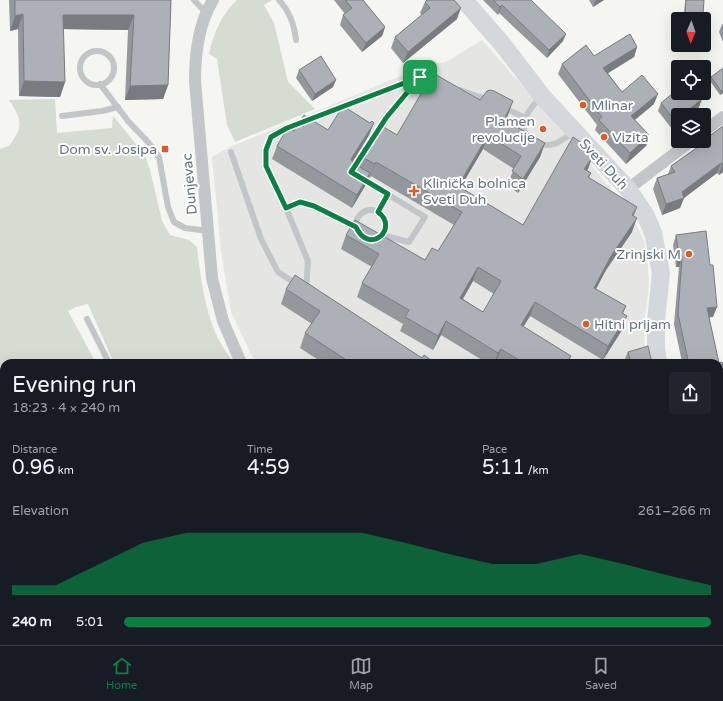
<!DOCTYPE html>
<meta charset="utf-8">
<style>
:root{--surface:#171b24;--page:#20242c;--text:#f1f3f6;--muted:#9ea1a6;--line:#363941;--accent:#0b8043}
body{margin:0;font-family:"Varela Round",sans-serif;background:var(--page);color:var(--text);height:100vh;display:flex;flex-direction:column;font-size:15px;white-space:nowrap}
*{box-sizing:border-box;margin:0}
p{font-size:13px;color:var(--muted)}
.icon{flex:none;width:22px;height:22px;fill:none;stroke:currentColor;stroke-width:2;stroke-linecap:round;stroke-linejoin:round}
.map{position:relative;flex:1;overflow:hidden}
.drawer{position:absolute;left:0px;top:359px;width:723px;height:286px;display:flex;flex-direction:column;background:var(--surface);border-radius:12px 12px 0 0;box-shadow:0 4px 16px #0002}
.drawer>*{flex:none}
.needle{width:26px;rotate:182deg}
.buttons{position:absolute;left:671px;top:12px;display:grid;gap:8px}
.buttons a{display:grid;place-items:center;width:40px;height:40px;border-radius:4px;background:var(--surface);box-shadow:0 4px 16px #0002;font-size:20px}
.pin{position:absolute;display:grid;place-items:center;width:34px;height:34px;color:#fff;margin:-17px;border-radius:8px;box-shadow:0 2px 6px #0006}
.round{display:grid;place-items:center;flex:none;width:42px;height:42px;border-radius:4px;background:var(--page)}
.head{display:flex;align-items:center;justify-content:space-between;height:68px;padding:0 12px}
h1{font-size:22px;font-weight:600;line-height:30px}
.metrics{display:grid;grid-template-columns:repeat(3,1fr);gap:6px;height:68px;padding:4px 12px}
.metrics div{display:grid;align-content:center}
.metrics b{font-size:20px;font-weight:600}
.metrics small{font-size:11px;font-weight:400}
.metrics p{font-size:11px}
.chart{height:112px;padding:8px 12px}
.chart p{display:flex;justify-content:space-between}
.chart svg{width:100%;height:72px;margin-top:4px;fill:var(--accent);opacity:.7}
ul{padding:0 12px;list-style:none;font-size:13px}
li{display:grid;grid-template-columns:64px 48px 1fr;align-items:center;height:30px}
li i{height:10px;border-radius:5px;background:var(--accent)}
.tab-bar{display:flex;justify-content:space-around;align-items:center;height:56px;border-top:1px solid var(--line);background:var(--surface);font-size:11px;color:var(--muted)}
.tab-bar a{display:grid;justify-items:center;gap:2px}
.tab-bar .on{color:var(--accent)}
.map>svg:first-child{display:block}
</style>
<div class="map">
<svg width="723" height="645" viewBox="0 0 723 645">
<rect width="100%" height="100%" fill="#f5f5f1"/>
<path fill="#e5e6e4" d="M482 40 579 150 626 208 637 225 644 241 647 255 649 284 644 326 645 360 629 363H257L251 354 231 312 221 251 212 157 230 147 430 64 446 62Z"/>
<g fill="#d5dcd2">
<path d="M237 0H272L264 5 274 23 288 82 315 109 235 142 227 125 217 59 209 54C213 35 222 13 237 0Z"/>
<path d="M55 99 57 133 112 128 113 116 145 155 150 170 162 221 170 235 189 240 197 247C200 276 206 317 220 342 224 349 229 356 234 363H114L88 304 76 307 68 311 96 363H4V462L0 457V149L9 146C24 126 22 120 9 100Z"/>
</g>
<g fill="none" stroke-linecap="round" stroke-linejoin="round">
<g stroke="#c2c6c9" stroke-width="6">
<path d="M194 0 206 13"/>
<path d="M279 0C290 12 294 24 296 40"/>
<circle cx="97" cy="68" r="17"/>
<path d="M100 84 128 121 148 142 159 157 168 207 174 222 185 228 208 231"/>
<path d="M460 90 489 100"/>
<path d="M503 107 525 118"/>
<path d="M62 116 102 111 118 107"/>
<path d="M527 137C518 122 530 108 541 97"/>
<path d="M537 144C554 148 561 141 574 132"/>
<path d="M231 152 261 239 278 272 298 285"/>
<path d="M351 171 386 118 420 77"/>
<path d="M361 178 425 217 409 242 382 235"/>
<path d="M286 208 300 202 314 206 356 227"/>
<circle cx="371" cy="225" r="15"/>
<path d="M378 212 388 194"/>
<path d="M306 290 308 261 286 208 266 166V150L271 137 287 128 406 81 420 77 436 82"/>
<path d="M87 319 109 363"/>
</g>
<g stroke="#c2c6c9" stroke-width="12">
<path d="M213 0C198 24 195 54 195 81L212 278 223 321 241 363"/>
<path d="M704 131 723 117"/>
<path d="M628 189 691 141"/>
<path d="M0 473 4 479"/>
<path d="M719 502 723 504"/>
<path d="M0 530 4 528"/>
<path d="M144 641 148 645"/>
</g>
<g stroke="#d4d8dc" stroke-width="18">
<path d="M464 0 503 45 542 96 628 189 646 216 653 233 661 273 656 321V347L658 363"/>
<path d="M685 645 687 641"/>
</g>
</g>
<g fill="#93989d" fill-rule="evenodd">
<path d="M9 0H171L168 85 163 99 125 100 128 30 63 29 65 82 60 97 19 96 18 29 10 31Z"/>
<path d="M334 0H363L385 27 382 36 362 52 340 25 343 15 345 14Z"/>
<path d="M483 0H531L563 41 547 58 499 13 498 15Z"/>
<path d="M589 0H604L593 7Z"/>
<path d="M685 0H704L703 14 702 18 684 17 685 2Z"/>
<path d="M425 2 457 19 403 63 391 48 395 37 422 15 420 13Z"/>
<path d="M722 24H723V42L719 32Z"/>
<path d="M637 47 634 57 608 73 622 92 654 104 635 120 649 135 646 146 626 164 595 130 597 125 558 74 562 64Z"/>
<path d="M299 70 333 87 312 101 296 78Z"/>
<path d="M711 77 723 93 720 95 710 81Z"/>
<path d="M480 100 508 115 506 120 545 143 540 157 518 193 507 185 514 169 483 149 460 188 523 225 587 170 591 173 589 178 637 207 634 216 632 232 606 270 596 289 626 306 623 314 627 316 622 330 603 360 530 316 523 327 571 356 568 363H487L441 335 433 350 400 331 403 324 357 297 362 283 372 267 341 249 346 235 425 260 438 251 454 225 371 176 370 178 369 177 365 186 352 208 272 159 277 146 294 131 328 130 369 135 353 162V163L359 166 362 157 397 135ZM473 281 494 294 483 312 463 299Z"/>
<path d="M661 103 699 107 672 129 658 111Z"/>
<path d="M723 126V172L719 175 717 173 684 198 680 208 662 215 653 189 657 178 668 174 671 166 702 144 703 141H704V140Z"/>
<path d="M676 235 713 317H709L719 363 723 365V384L722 387 723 395V463L719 454V363H682V362L674 324 679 267H676L673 245Z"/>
<path d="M286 289 422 358 435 363H323L300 348 305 333 312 324 281 304Z"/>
<path d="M628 352 652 363H623Z"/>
<path d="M4 539V565L0 566V540Z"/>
<path d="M723 582V606L719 605V597Z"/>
<path d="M67 641H126L128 645H88L86 642 78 645H69Z"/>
<path d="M183 641H245L244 645H185Z"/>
</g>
<g fill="#787c80">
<path d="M596 0H604L593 7Z"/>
<path d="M502 5 499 13 498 15 500 7Z"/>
<path d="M461 8 457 19 403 63 408 52Z"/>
<path d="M685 13 703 14 702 18 684 17Z"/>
<path d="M23 14 18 29 10 31 15 16Z"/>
<path d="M63 15H134L128 30 58 29Z"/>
<path d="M385 27 382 36 362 52 366 43Z"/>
<path d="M566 34 563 41 547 58 549 50Z"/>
<path d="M637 47 634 57 600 78 603 68Z"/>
<path d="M336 80 333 87 312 101 315 94Z"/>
<path d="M24 81 65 82 60 97 19 96Z"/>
<path d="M168 85 163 99 125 100 130 86Z"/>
<path d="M723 90V93L720 95 721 91Z"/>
<path d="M658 94 654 104 627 126 631 116Z"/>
<path d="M702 99 699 107 689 115H682Z"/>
<path d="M513 101 508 115 499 134 504 120Z"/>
<path d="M678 119V124L672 129 675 121Z"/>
<path d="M374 123 369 135 347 171 351 159Z"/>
<path d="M488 135 483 149 453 200 458 186Z"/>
<path d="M649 135 646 146 626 164 630 153Z"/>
<path d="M545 143 540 157 518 193 523 179Z"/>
<path d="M592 158 587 172 584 169Z"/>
<path d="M376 162 371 176 370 178 375 164Z"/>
<path d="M721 163 717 173 684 198 680 208 662 215 666 204Z"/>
<path d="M723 164V172L719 175 722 165Z"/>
<path d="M370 173 365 186 352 208 357 195Z"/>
<path d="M637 218 632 232 606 270 589 302 594 288 611 256Z"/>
<path d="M679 257H682L679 267H676Z"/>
<path d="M478 267 473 281 455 312 460 298Z"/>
<path d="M535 302 530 316 516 339 521 325Z"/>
<path d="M717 307 713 317 703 318 707 308Z"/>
<path d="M627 316 622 330 603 360 608 346Z"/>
<path d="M446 321 441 335 433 350 438 336Z"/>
<path d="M501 349 496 363H495L498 353Z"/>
<path d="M723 377V384L722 387 721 378Z"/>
<path d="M3 558H4V565L0 566Z"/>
<path d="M73 641H86V642L78 645H71Z"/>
<path d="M244 641H245L244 645H238Z"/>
</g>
<g fill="#abb1b7" stroke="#787c80" fill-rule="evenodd">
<path d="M15 0H171L168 85 130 86 134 15H63L65 82 24 81 23 14 15 16Z"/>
<path d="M345 0H363L385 27 366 43 343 15 352 8Z"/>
<path d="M427 0H454L461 8 408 52 395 37 430 8 425 2Z"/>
<path d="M493 0H531L566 34 549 50 502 5 500 7Z"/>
<path d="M686 0H704L703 14 685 13Z"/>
<path d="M630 34 637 47 603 68 622 92 642 75 658 94 631 116 649 135 630 153 599 120 602 117 562 64 586 45 594 56Z"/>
<path d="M321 56 336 80 315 94 299 70Z"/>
<path d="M723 68V90L721 91 711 77Z"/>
<path d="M433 73 480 100 487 91 490 90 494 91 513 101 504 120 545 143 523 179 512 171 521 156 488 135 458 186 523 225 573 137 590 148 592 153V158L584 169 591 173 588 177 637 207 632 215 637 218 611 256 594 288 626 306 622 313 627 316 608 346 535 302 521 325 571 356 567 363H524L501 349 498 353 446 321 438 336 405 317 409 310 362 283 379 254 346 235 355 220 425 260 432 248 438 251 462 212 376 162 375 164 362 157 382 126 397 135ZM478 267 501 281 483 312 460 298Z"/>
<path d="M678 89V93H697L702 99 682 115H678V119L675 121 661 103Z"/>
<path d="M343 106 370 123 372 121 374 123 351 159 353 163 370 173 357 195 277 146 288 127 294 131 304 115 328 130Z"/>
<path d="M723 126V164L722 165 721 163 682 192 684 198 666 204 657 178 675 172 671 166 705 142 704 140Z"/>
<path d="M706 231 710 265H713L717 307 707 308 719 363 722 362 723 365V377L721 378 723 395V444L719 435V363H682V362L688 360 678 314 682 257H679L676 235Z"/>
<path d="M295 275 422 358 424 355 435 363H351L305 333 320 311 286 289Z"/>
<path d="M648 346 652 363H631L628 352Z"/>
<path d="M4 539V558H3L0 543V540Z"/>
<path d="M723 584V598L720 597Z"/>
<path d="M719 629 723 630V645H703L705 641H719Z"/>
<path d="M93 641H126L128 645H95Z"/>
<path d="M203 641H244L238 645H210V644L206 645Z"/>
<path d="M457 641H467L476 645H456Z"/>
<path d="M637 641H660L659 645H635Z"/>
</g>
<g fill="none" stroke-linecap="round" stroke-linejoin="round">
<g stroke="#fff" stroke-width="8">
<path id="route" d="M420 77 386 118 351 172 388 194 378 212C400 228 369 256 356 227L314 206 300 202 286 208 266 166V150L271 137 287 128Z"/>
</g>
<use href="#route" stroke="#0b8043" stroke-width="5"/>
</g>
<g fill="#e35923" stroke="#fff" stroke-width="1.5">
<circle cx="583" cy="105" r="4"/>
<circle cx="543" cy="129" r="4"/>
<circle cx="604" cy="137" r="4"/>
<rect x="161" y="145" width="8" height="8" rx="2"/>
<path d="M412 185h4v4h4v4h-4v4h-4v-4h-4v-4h4z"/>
<circle cx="689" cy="254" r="4"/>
<circle cx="586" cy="324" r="4"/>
</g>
<g text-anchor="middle" stroke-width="4" stroke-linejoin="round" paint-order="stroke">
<g font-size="14" fill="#647382" stroke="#fff" text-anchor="start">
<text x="591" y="110">Mlinar</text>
<text x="535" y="126" text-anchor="end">Plamen<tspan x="535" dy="16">revolucije</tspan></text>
<text x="612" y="142">Vizita</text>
<text x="157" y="154" text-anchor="end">Dom sv. Josipa</text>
<text x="423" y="188">Klinička bolnica<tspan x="423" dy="16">Sveti Duh</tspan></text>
<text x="681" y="259" text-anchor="end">Zrinjski M</text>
<text x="594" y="329">Hitni prijam</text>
</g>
<g font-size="14" fill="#647382" stroke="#fff">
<text transform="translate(604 164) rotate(47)" y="5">Sveti Duh</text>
<text transform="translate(189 184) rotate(-95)" y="5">Dunjevac</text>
</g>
</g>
</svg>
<div class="buttons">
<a><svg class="needle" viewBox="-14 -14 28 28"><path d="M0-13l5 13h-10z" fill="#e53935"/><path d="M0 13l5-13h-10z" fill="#9ea1a6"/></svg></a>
<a><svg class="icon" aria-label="locate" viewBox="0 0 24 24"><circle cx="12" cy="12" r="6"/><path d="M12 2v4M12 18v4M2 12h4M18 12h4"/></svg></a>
<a><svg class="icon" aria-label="layers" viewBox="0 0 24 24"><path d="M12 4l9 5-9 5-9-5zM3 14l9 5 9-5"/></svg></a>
</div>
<div class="pin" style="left:420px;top:77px;background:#1e9e55"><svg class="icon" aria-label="arrive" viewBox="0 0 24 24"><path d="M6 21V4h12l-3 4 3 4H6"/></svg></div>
<section class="drawer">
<div class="head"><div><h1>Evening run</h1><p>18:23 · 4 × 240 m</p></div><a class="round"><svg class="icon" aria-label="share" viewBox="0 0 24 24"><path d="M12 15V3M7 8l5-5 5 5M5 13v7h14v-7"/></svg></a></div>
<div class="metrics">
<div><p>Distance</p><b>0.96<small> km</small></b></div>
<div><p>Time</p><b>4:59</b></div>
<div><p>Pace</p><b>5:11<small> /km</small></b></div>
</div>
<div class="chart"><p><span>Elevation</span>261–266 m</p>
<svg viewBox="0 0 160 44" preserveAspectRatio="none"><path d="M0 44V38L10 38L20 25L30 12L40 6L50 6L60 6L70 6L80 6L90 12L100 19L110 25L120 25L130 19L140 25L150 32L160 38V44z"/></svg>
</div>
<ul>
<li><b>240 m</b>5:01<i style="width:100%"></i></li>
</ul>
</section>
</div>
<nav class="tab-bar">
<a class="on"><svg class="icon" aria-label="home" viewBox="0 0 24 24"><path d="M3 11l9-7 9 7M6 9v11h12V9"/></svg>Home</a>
<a><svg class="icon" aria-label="map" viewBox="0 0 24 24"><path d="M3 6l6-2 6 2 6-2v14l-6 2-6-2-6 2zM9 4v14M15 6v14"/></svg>Map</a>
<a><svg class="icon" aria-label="saved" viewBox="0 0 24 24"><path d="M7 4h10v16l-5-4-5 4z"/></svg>Saved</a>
</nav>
